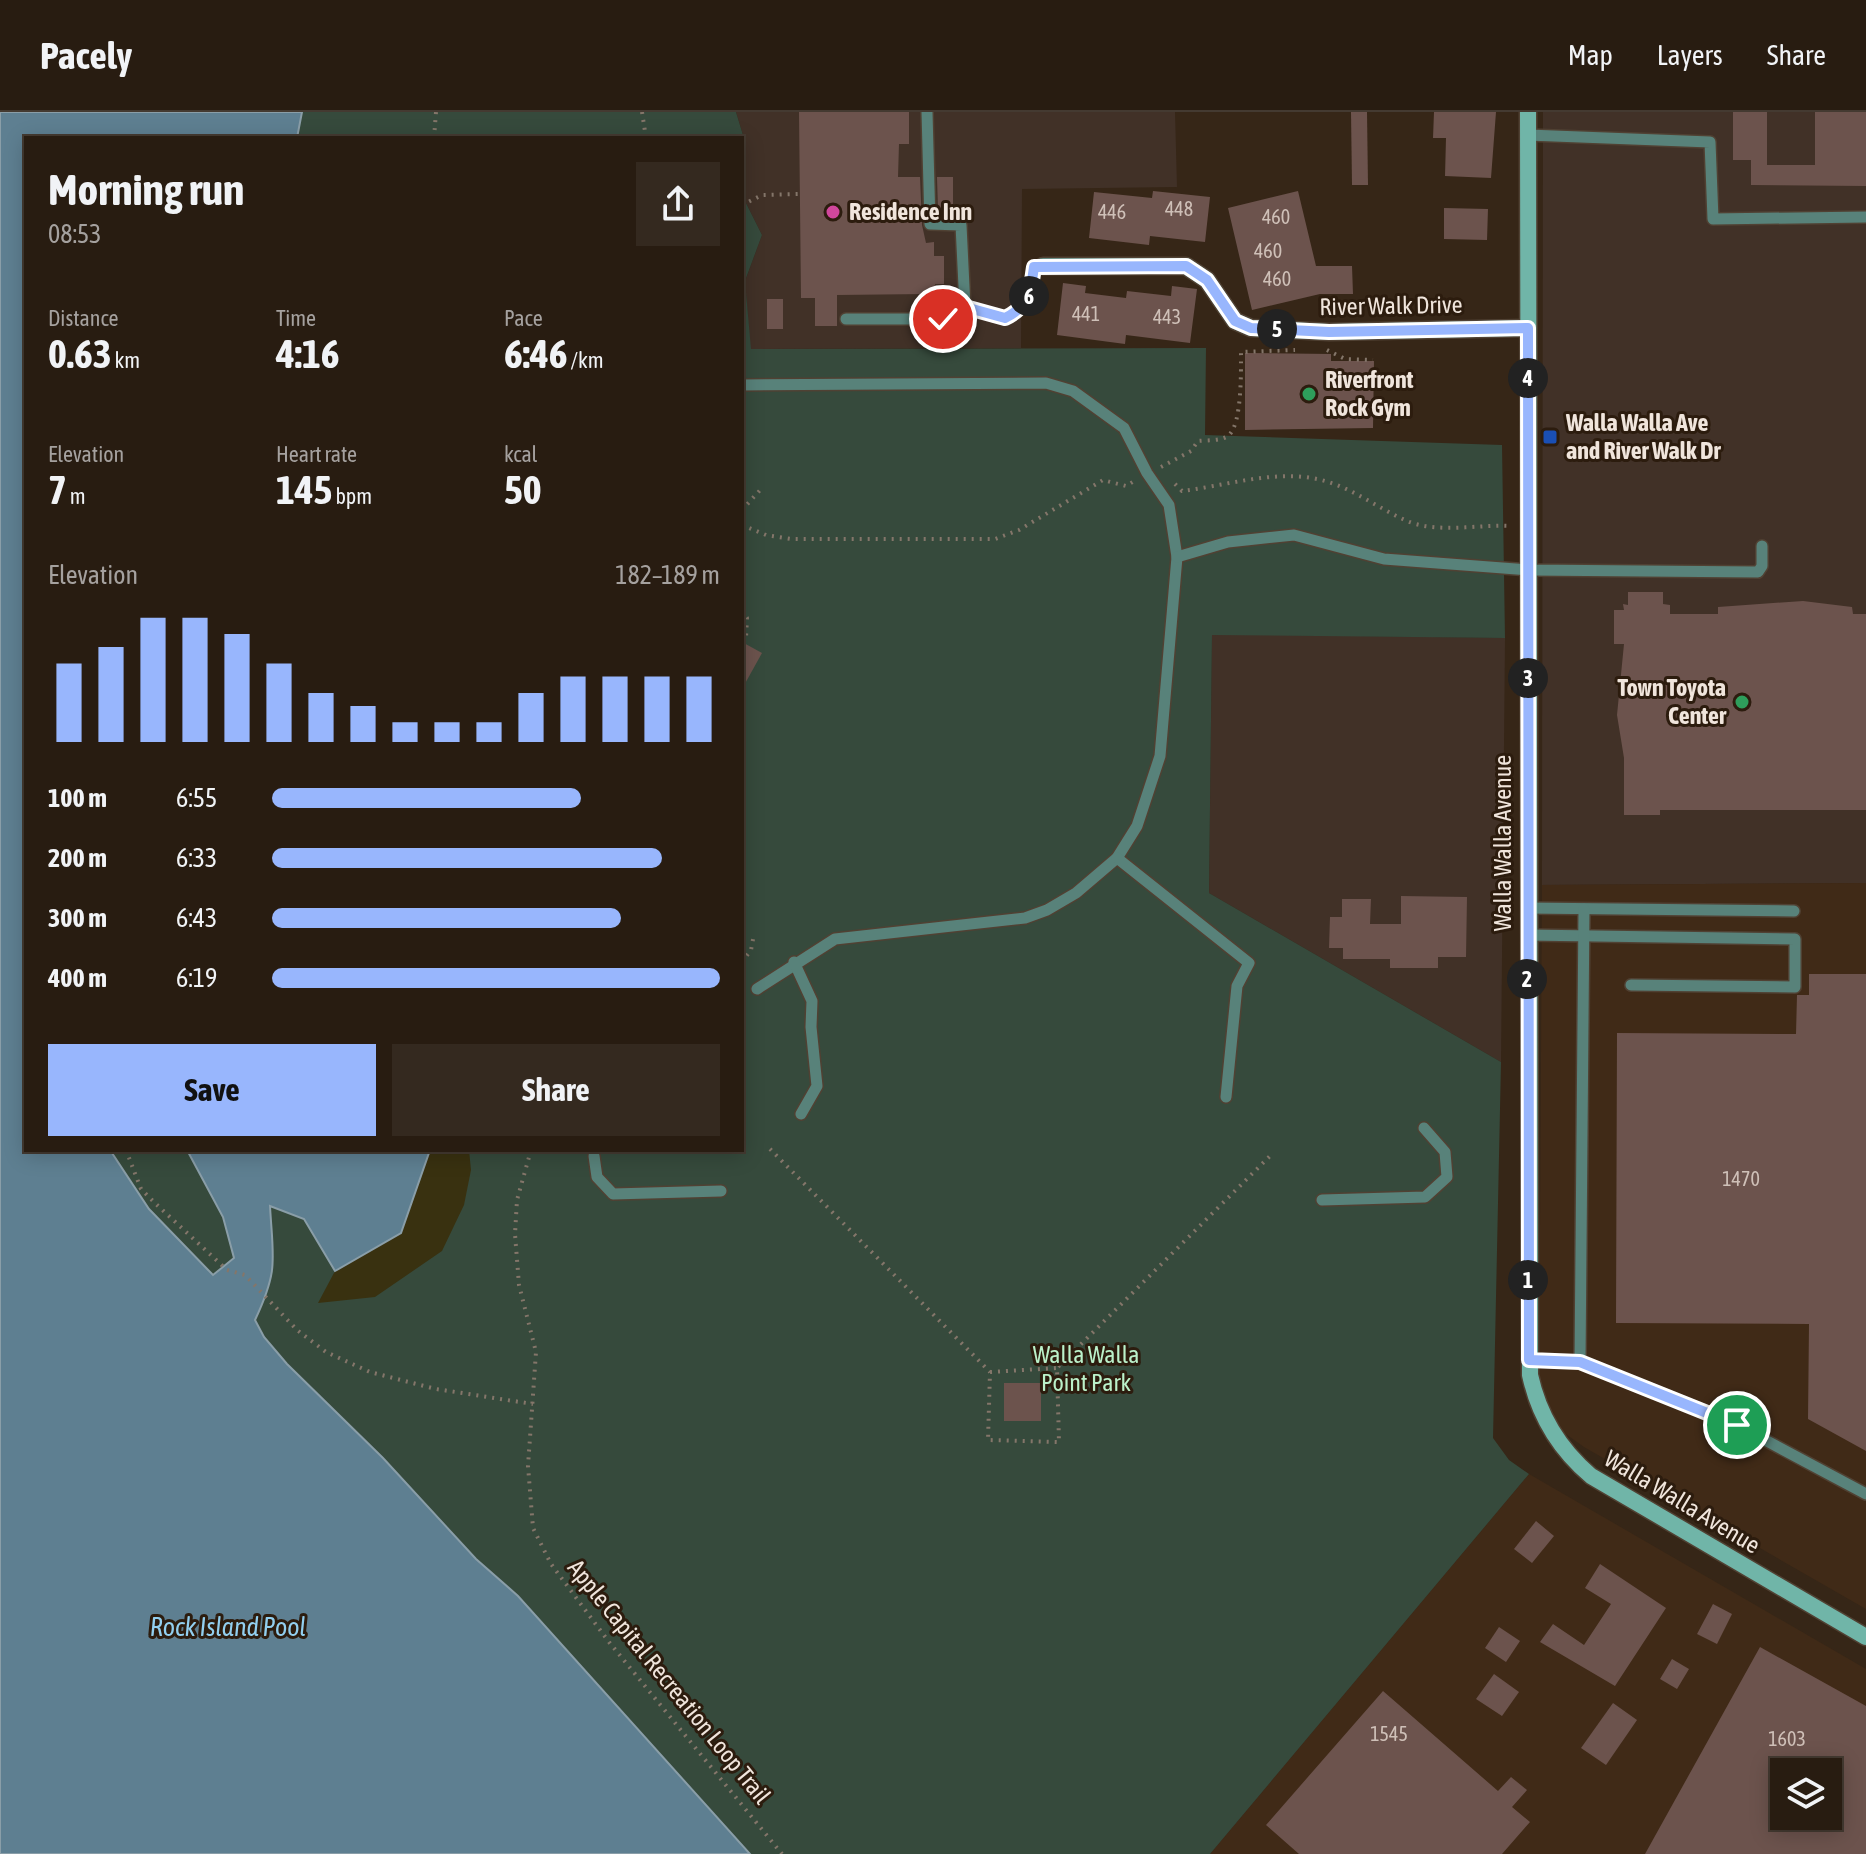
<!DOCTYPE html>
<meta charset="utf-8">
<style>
:root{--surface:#281c11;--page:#34291f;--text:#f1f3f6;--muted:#a5a19f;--line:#443a31;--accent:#98b6fd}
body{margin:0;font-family:"Asap Condensed",sans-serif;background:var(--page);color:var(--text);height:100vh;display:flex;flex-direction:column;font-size:30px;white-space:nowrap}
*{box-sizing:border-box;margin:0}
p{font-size:26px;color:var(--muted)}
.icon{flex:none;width:44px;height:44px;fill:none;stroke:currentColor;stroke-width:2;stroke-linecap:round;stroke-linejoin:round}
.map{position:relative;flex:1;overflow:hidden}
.drawer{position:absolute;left:24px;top:24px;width:720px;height:1016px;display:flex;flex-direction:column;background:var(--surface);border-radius:0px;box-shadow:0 4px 20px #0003,0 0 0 2px var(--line)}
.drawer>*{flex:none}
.tools{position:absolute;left:1770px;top:1646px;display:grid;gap:16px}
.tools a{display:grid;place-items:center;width:72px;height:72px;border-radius:0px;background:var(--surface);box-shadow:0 4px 20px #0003,0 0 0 2px var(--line);font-size:40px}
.pin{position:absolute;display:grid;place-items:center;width:68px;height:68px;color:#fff;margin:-34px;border:4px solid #fff;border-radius:50%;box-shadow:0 2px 8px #0007}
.km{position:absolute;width:40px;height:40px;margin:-20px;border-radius:50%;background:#222;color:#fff;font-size:22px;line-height:40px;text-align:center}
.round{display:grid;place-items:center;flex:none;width:84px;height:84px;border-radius:0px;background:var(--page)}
.headline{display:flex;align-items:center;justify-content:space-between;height:136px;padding:0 24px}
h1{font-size:44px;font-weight:700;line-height:60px}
.figures{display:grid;grid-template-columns:repeat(3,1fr);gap:12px;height:136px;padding:8px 24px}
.figures div{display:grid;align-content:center}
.figures b{font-size:40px;font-weight:700}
.figures small{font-size:22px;font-weight:400}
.figures p{font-size:22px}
.chart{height:224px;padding:16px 24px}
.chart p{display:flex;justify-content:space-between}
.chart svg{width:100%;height:144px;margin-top:8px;stroke:var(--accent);stroke-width:6}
.cta{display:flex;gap:16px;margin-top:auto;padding:16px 24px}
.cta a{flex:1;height:92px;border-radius:0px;background:var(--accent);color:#111;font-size:32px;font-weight:700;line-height:92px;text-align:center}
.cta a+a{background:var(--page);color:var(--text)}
ul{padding:0 24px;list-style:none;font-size:26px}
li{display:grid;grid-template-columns:128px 96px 1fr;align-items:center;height:60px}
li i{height:20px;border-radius:10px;background:var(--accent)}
header{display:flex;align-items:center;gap:48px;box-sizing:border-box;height:112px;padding:0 40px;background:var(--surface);border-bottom:2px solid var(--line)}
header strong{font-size:38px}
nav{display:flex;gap:44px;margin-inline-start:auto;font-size:28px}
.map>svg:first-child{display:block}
</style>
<header>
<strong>Pacely</strong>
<nav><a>Map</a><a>Layers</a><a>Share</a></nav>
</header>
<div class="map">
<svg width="1866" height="1742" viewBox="0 0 1866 1742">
<rect width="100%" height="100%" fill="#362617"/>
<g fill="#413127">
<path d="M736 0H1175L1177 75 1022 77 1021 236 750 237 745 169 762 123 742 83 746 33Z"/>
<path d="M1543 0H1866V771L1542 773Z"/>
<path d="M1212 522 1505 526 1501 950 1209 781Z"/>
</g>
<g fill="#402a17" fill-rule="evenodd">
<path d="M1866 771V1497L1584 1335 1553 1313 1539 1290 1542 773Z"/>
<path d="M1529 1362 1866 1557V1742H1210ZM1784 1660H1828V1704H1784Z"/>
</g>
<g fill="#364a3c">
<path d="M302 0H736L746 33 742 51V26H297Z"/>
<path d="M742 83 762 123 745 169 751 237 1206 236 1205 323 1502 333 1505 526 1212 523 1209 781 1501 950 1493 1326 1509 1348 1529 1362 1210 1742H750L518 1484 476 1447 383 1346 287 1252 264 1225 255 1208C278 1162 274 1143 269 1093L304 1107 430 1043V1038H742Z"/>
<path d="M110 1038H187L223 1105 234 1147 212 1164 149 1097Z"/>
</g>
<path fill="#393110" d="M430 1038H469L471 1058 464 1093 442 1139 375 1185 318 1191 335 1159 401 1121Z"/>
<path fill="#5e7f91" stroke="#8a9ea8" stroke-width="2" d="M0 0H302L297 26H26V1038H110L149 1097 213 1163 234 1146 223 1105 187 1038H430L401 1121 335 1159 304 1107 270 1094C273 1148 279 1157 255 1208L264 1225 287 1252 383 1346 476 1447 518 1484 750 1742H0Z"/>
<g fill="#6c534d" fill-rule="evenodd">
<path d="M799 0H909V32H899L898 65H920L922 113 926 131 934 130V144H944V172H935L936 178 926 179V182L837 183V214H815V186H801Z"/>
<path d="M1351 0H1367L1368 73H1352Z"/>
<path d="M1434 0H1496L1491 66 1445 64 1446 26H1433Z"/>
<path d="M1733 0H1767V53H1815V0H1866V74L1751 73V48H1733Z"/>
<path d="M937 65H953V98H938Z"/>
<path d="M1153 79 1210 85 1205 130 1150 124 1149 133 1089 126 1094 80 1152 86Z"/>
<path d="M1298 79 1316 154H1352L1353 182H1320L1252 198 1228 96Z"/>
<path d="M1444 96 1488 97 1487 128 1444 127Z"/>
<path d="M1063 171 1086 174 1085 181 1126 186 1127 179 1171 184 1172 174 1197 177 1190 231 1126 223 1125 232 1057 223Z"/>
<rect x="767" y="187" width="16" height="30"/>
<path d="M1245 241 1331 242V249H1374L1373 316 1245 318Z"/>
<path d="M1628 480H1663V492L1670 493V502H1718V495L1803 489 1852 495 1853 502H1866V698H1660V703H1624V646L1617 603 1624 532H1614V498H1624L1623 492 1628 493Z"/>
<path d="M742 530 762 541 742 577Z"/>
<path d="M1401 784 1467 785 1466 845H1438V856H1390V847H1343V836H1329L1330 805H1342V787H1371L1370 812H1401Z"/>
<path d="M1809 862H1866V1339L1808 1307 1809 1212 1616 1211 1617 921 1796 922 1797 883H1809Z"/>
<rect x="1004" y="1271" width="37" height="38"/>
<path d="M1536 1409 1554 1424 1532 1451 1514 1437Z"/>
<path d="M1600 1452 1666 1496 1615 1574 1540 1530 1553 1512 1584 1533 1611 1492 1585 1476Z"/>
<path d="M1713 1492 1732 1502 1717 1532 1697 1522Z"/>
<path d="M1499 1515 1520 1529 1506 1550 1485 1536Z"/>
<path d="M1760 1535 1866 1594V1742H1645ZM1784 1660H1828V1704H1784Z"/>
<path d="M1672 1547 1689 1557 1677 1577 1660 1567Z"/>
<path d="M1494 1562 1519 1580 1502 1604 1476 1587Z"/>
<path d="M1383 1579 1498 1679 1511 1665 1527 1678 1512 1695 1530 1710 1502 1742H1299L1266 1713Z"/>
<path d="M1613 1591 1637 1608 1606 1653 1581 1636Z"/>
</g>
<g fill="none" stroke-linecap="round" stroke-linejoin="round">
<g stroke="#504133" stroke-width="14">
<g id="lane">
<path d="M927 0 930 112 961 113 965 195 1005 206C1028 195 1031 179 1034 155L1043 154"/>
<path d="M1528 23 1710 30 1713 107 1866 105"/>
<path d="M846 207H943L965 195"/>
<path d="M742 273 1046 271 1073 279 1124 316 1147 361 1169 393 1177 445 1160 644 1137 714 1117 746 1076 781 1047 798 1025 806 835 827 757 877"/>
<path d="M1177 445 1228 430 1294 423 1384 447 1529 458 1758 460 1762 454V434"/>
<path d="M1117 746 1249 851 1237 874 1226 985"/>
<path d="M1527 796 1794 799"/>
<path d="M1527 823 1795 827V875L1631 873"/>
<path d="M794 850 812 889 811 915 817 974 801 1002"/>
<path d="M594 1044 597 1065 613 1082 721 1079"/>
<path d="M1322 1088 1425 1085 1447 1065 1445 1040 1424 1016"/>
<path d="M1529 1248 1580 1250 1737 1313 1866 1382"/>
<path d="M1580 1250 1584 797"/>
</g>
</g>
<g stroke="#504133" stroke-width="19">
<path id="street" d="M1043 154H1186L1207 168 1235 209 1251 216 1329 220 1528 216"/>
</g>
<g stroke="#504133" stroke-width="19">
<path id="secondary" d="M1528 0 1530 1263C1539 1304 1559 1337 1591 1364L1866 1525"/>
</g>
<g stroke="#84766a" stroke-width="4" stroke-dasharray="2 6" stroke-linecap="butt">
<path d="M642 0 646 26"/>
<path d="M434 26 436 0"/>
<path d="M742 93 762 83 800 82"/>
<path d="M1327 238 1345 247 1373 248"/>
<path d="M1161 355 1191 339 1198 329C1207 328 1223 329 1229 323 1242 311 1241 259 1241 240L1295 238"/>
<path d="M1175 372 1182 379C1223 374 1271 359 1312 366 1348 372 1375 395 1407 409 1438 422 1479 412 1512 414"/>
<path d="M742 398 762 376"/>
<path d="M742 413 766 423 791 427H995L1019 418 1103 368 1126 374 1136 368"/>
<path d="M742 499 747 506 746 526"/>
<path d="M742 850 751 838 754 822"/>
<path d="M770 1037 990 1260 988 1328 1059 1330 1057 1256 1272 1042"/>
<path d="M126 1038 141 1077 156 1092 227 1158 245 1163 297 1218 326 1240 370 1260 436 1277 533 1292"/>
<path d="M531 1038 517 1088 515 1122 519 1173 536 1240 528 1354 533 1416 551 1452 609 1530 782 1742"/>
<path d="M990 1260 1057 1256"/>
</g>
<use href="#lane" stroke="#58827a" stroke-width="11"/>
<use href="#street" stroke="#58827a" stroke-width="16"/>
<use href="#secondary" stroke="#70b5a8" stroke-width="16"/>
</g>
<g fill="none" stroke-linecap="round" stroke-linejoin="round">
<g stroke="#fff" stroke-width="16">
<path id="route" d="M943 207 965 195 1005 206C1028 195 1031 179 1034 155L1186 154 1207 168 1235 209 1251 216 1329 220 1528 216 1529 1248 1580 1250 1737 1313"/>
</g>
<use href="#route" stroke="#98b6fd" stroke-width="10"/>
</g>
<circle fill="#d1479c" stroke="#2c1c0e" stroke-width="3" cx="833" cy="100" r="8"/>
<g fill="#2e9e5b" stroke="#2c1c0e" stroke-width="3">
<circle cx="1309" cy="282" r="8"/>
<circle cx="1742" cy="590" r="8"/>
</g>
<rect fill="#1a4fb4" stroke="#2c1c0e" stroke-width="3" x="1542" y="317" width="16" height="16" rx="4"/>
<g text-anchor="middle" stroke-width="6" stroke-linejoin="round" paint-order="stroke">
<g font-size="20" fill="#cfc0b8">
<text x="1179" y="104">448</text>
<text x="1112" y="107">446</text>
<text x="1276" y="112">460</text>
<text x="1268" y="146">460</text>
<text x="1277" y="174">460</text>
<text x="1086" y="209">441</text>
<text x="1167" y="212">443</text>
<text x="1741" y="1074">1470</text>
<text x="1389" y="1629">1545</text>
<text x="1787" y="1634">1603</text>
</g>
<g font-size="24" font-weight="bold" fill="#f0e5dc" stroke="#2c1c0e" text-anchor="start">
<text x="849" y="108">Residence Inn</text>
<text x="1325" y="276">Riverfront<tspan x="1325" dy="28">Rock Gym</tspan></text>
<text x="1566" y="319">Walla Walla Ave<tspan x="1566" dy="28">and River Walk Dr</tspan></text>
<text x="1726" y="584" text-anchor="end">Town Toyota<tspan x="1726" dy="28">Center</tspan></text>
</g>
<g font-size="24" fill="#f0e5dc" stroke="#2c1c0e">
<text transform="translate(1391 194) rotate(-1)" y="8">River Walk Drive</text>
<text transform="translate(1503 731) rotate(-90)" y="8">Walla Walla Avenue</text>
<text transform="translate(1682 1390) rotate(31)" y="8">Walla Walla Avenue</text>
<text transform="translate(669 1570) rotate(51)" y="8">Apple Capital Recreation Loop Trail</text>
</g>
<g font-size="24" fill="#bbf1ca" stroke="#2c1c0e">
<text x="1086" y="1251">Walla Walla<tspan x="1086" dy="28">Point Park</tspan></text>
</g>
<g font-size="26" font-style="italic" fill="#92cfef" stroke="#2c1c0e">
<text x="228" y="1524">Rock Island Pool</text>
</g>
</g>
</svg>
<div class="tools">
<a><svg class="icon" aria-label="layers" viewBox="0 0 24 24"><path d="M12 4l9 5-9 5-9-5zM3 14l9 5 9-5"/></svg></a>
</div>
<div class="pin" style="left:1737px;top:1313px;background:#1e9e55"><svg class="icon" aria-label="arrive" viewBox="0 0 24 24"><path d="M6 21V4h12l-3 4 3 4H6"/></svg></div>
<div class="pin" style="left:943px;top:207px;background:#d93025"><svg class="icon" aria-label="check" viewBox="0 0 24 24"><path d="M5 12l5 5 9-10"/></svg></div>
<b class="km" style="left:1528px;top:1168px">1</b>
<b class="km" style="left:1527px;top:867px">2</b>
<b class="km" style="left:1528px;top:566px">3</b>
<b class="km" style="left:1528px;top:266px">4</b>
<b class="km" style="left:1277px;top:217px">5</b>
<b class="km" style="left:1029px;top:184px">6</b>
<section class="drawer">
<div class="headline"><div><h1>Morning run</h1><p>08:53</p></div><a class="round"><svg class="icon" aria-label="share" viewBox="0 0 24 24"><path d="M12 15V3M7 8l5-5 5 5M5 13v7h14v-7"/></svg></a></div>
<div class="figures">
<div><p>Distance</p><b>0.63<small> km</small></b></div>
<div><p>Time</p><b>4:16</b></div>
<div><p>Pace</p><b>6:46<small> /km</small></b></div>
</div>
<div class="figures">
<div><p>Elevation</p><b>7<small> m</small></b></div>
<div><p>Heart rate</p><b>145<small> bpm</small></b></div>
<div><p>kcal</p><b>50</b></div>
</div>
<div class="chart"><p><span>Elevation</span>182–189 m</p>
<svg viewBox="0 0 160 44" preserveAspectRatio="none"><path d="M5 44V20M15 44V15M25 44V6M35 44V6M45 44V11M55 44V20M65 44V29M75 44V33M85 44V38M95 44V38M105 44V38M115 44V29M125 44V24M135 44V24M145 44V24M155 44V24"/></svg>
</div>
<ul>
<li><b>100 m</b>6:55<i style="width:69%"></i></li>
<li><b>200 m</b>6:33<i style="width:87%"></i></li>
<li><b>300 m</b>6:43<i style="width:78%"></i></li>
<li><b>400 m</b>6:19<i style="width:100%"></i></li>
</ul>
<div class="cta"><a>Save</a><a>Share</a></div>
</section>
</div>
